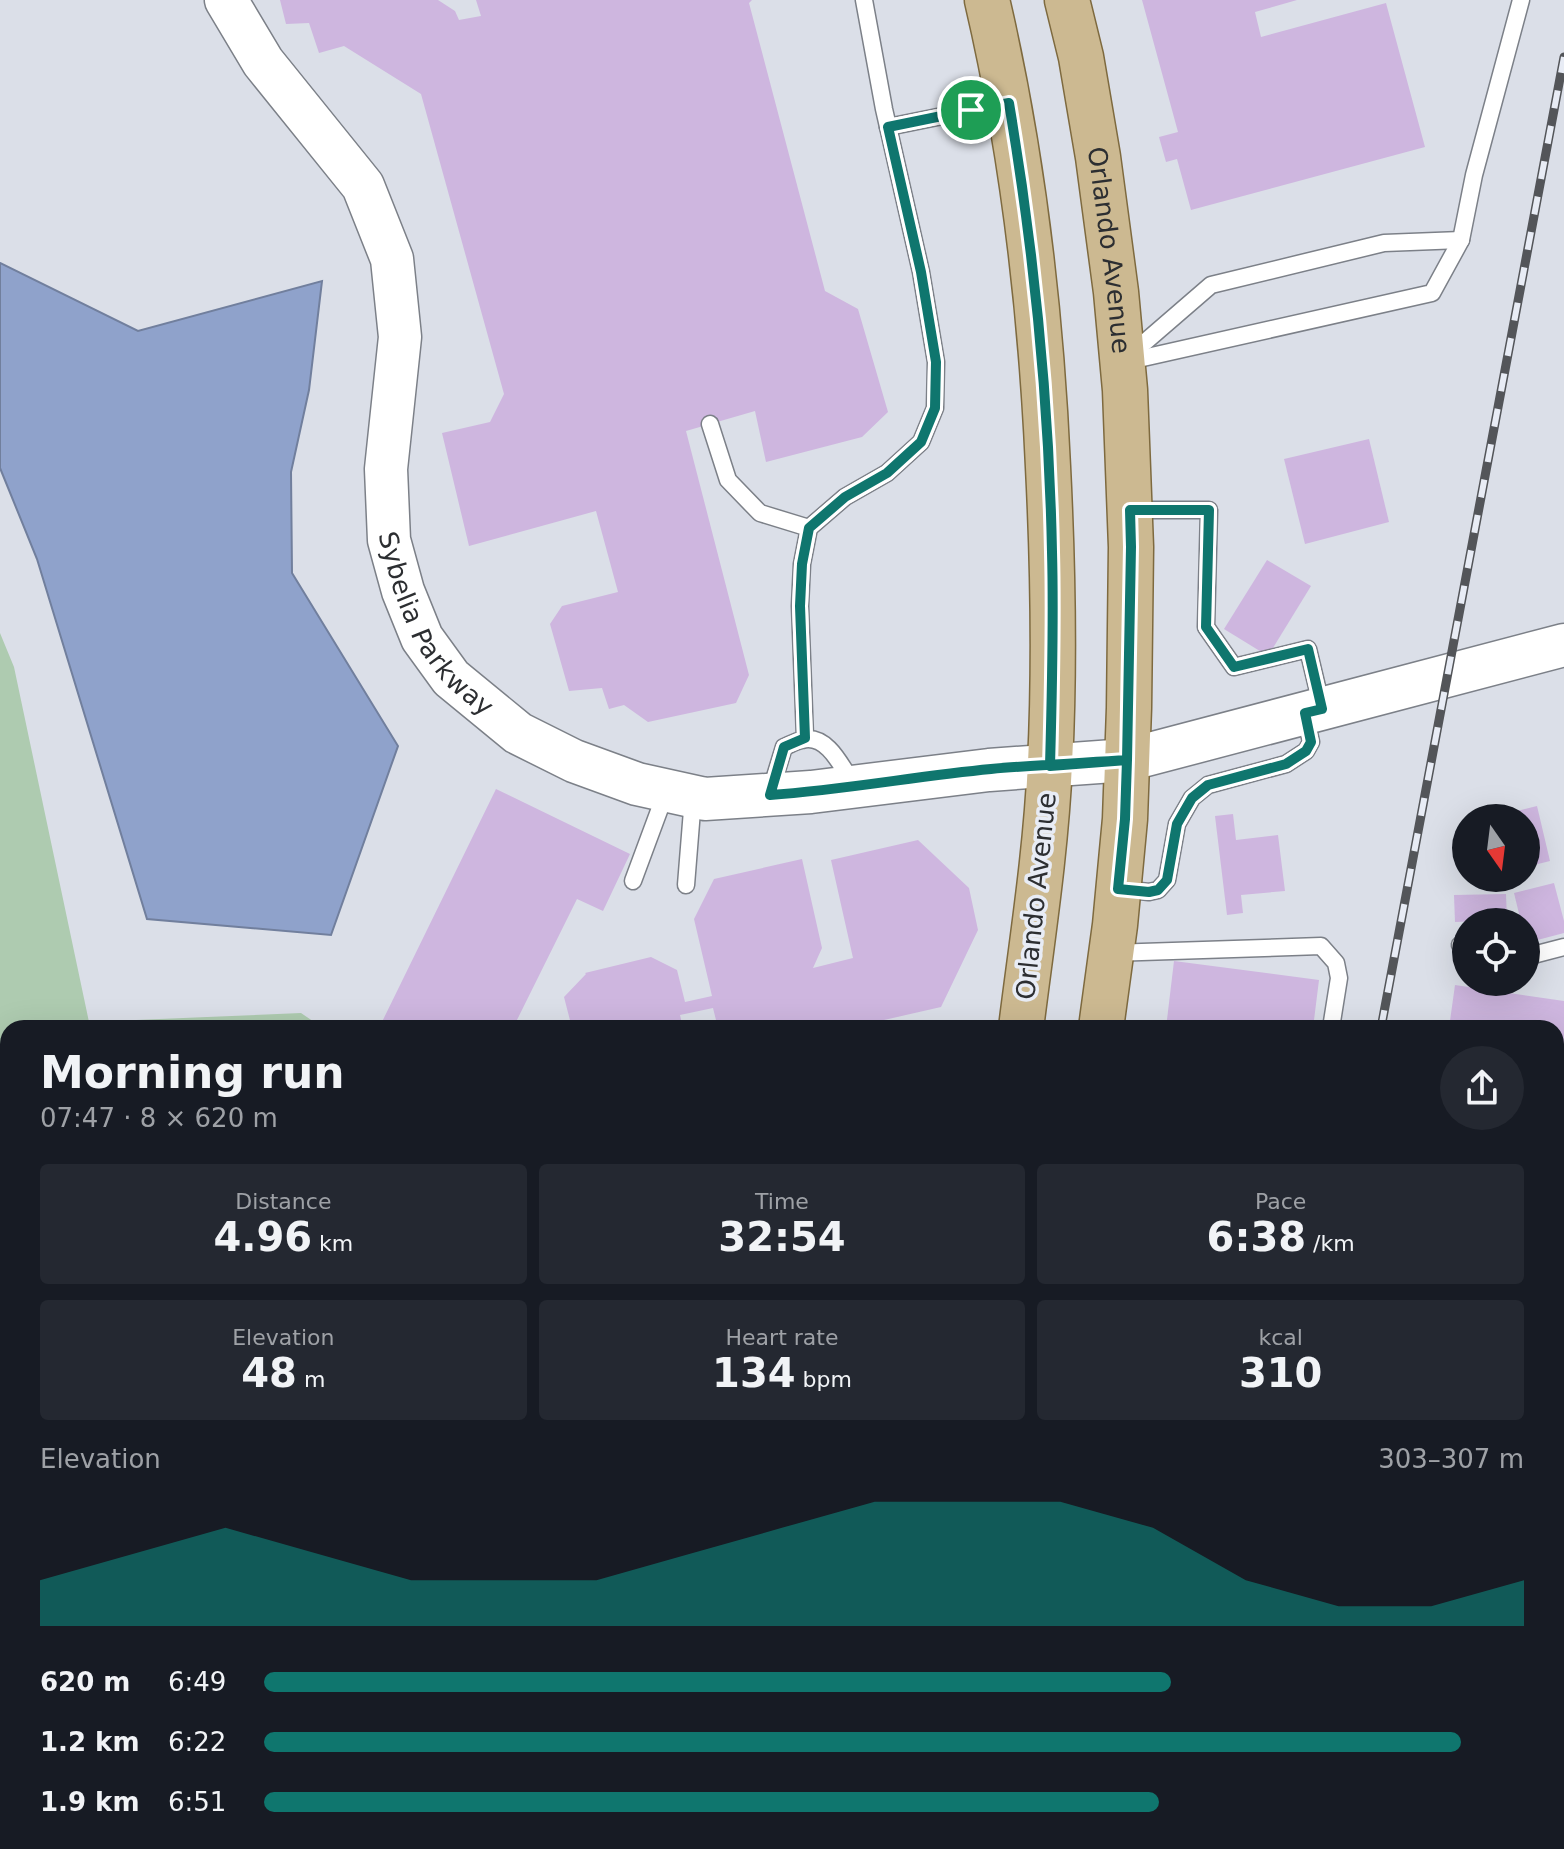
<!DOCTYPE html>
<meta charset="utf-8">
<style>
:root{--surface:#171b24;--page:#242831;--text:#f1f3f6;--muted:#9ea1a6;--accent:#0f766e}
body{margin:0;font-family:"DejaVu Sans",sans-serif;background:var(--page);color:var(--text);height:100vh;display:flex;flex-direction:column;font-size:30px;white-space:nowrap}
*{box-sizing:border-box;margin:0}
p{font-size:26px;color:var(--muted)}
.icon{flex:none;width:44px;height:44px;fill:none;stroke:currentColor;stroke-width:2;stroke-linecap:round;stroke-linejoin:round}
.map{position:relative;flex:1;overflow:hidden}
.details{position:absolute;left:0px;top:1020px;width:1564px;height:830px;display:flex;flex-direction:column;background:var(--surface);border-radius:24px 24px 0 0;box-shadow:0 8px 32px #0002}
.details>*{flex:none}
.needle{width:52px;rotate:166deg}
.controls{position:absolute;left:1452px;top:804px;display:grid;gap:16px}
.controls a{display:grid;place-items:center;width:88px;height:88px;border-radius:50%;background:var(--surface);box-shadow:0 8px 32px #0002;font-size:40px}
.pin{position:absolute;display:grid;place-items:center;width:68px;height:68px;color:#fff;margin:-34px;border:4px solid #fff;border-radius:50%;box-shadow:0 2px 8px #0007}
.round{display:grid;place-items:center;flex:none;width:84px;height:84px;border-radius:42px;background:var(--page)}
.summary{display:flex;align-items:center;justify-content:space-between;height:136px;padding:0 40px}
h1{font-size:44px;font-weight:700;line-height:60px}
.stats{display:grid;grid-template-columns:repeat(3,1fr);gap:12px;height:136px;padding:8px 40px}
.stats div{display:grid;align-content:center;border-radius:8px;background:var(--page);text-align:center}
.stats b{font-size:40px;font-weight:700}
.stats small{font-size:22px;font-weight:400}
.stats p{font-size:22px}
.chart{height:224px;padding:16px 40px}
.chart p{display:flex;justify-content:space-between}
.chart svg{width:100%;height:144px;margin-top:8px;fill:var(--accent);opacity:.7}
ul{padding:0 40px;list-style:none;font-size:26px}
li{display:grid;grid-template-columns:128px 96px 1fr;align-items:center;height:60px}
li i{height:20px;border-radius:10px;background:var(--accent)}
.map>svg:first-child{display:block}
</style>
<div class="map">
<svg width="1564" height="1849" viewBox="0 0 1564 1849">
<rect width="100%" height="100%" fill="#dbdfe8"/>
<path fill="#aecbb0" d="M0 633 14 667 89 1022 301 1013 323 1028H8V1232L0 1226Z"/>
<path fill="#8fa2cb" stroke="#717f9d" stroke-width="2" d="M0 263 138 331 322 281 309 390 291 472 292 573 398 746 331 935 147 919 37 559 0 468Z"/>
<g fill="#ceb6df">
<path d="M280 0H438L455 11 459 20 481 16 476 0H752L749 3 825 291 858 309 888 412 862 437 766 462 755 411 686 431 749 675 736 703 648 722 624 705 609 709 602 688 569 691 550 624 562 606 618 592 596 511 469 546 442 433 490 422 504 394 421 94 344 46 319 53 309 23 286 24Z"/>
<path d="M1142 0H1297L1255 12 1261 37 1386 3 1425 147 1191 210 1177 159 1166 162 1159 137 1178 132Z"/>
<path d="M1369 439 1389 522 1305 544 1284 459Z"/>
<path d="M1267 560 1311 586 1268 656 1224 629Z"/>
<path d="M496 789 630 854 603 911 577 899 513 1028H379Z"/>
<path d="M1537 806 1550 861 1526 867V818L1492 817Z"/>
<path d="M1233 814 1236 840 1278 835 1285 891 1241 895 1243 913 1227 915 1215 816Z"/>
<path d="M918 840 969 888 978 930 941 1007 849 1028H718L713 1008 680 1015 683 1028H572L564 997 586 974 585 973 651 957 677 970 685 1002 712 996 694 919 714 879 802 859 822 948 813 968 853 958 831 860Z"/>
<path d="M1554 883 1564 921V933L1526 943V922H1521L1514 893Z"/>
<path d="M1506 894 1507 920 1455 922 1454 895Z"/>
<path d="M1174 961 1319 980 1313 1028H1166Z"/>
<path d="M1455 985 1564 1001V1051L1556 1050V1028H1449Z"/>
<path d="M1556 1148 1564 1149V1163L1559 1196H1556Z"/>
<path d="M122 1842H164L182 1849H119Z"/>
<path d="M1017 1842H1052L1054 1849H1019Z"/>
<path d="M1333 1842H1455L1454 1849H1332Z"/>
</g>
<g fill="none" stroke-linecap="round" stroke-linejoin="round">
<g stroke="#7c8088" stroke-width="19">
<g id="service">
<path d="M888 127 1007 103"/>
<path d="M1121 347 1145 342 1211 285 1384 243 1461 240"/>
<path d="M1125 362 1432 293 1461 240 1474 175 1521 0"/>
<path d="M710 424 728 480 760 513 809 528"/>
<path d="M1131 510H1209L1206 627 1234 667 1308 649 1322 708"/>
<path d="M805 738 800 606 802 564 809 528 845 497 887 473 921 442 935 408 936 362 921 272 884 109 864 0"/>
<path d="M770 793 784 747C789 745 796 741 802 740 827 733 842 767 853 784"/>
<path d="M633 881 666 792"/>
<path d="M686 885 693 798"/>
<path d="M1121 889 1149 892 1158 890 1167 880 1177 824 1192 798 1208 785 1286 764 1306 751 1311 742 1305 715"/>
<path d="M1460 945 1466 946"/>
<path d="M1111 953 1321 946 1336 963 1339 978 1331 1028"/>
<path d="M1526 954H1537L1564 947"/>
<path d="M1556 1102 1564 1104"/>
<path d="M1556 1367 1564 1369"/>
<path d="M499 1842 501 1849"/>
<path d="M659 1849 662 1842"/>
</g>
</g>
<g stroke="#7c8088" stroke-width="37">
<g id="minor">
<path d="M0 1661 8 1679"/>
<path d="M1556 1725 1564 1682"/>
<path d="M0 1834 8 1811"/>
<path d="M1533 1849 1534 1842"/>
</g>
</g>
<g stroke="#7c8088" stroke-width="45">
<g id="tertiary">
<path id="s1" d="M226 0 263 62 363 186 392 259 400 337 386 469 389 540 403 591 422 638 451 678 518 733 574 761 637 784 705 799 811 792 989 770 1127 760 1564 645"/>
</g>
</g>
<g stroke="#7e6a3f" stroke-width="47">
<g id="primary">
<path d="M987 0C1023 154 1041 310 1048 467 1053 566 1055 665 1050 763 1046 852 1032 940 1021 1028"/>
<path id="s2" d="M1067 0 1081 57 1098 157 1116 292 1125 390 1131 547 1129 708 1125 819 1115 925 1101 1028"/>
<path d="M777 1849 780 1842"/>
<path d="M857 1849 860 1842"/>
</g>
</g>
<use href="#service" stroke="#fff" stroke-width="16"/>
<use href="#minor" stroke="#fff" stroke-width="34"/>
<use href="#tertiary" stroke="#fff" stroke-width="42"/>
<use href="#primary" stroke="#ccb991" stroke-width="44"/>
<g stroke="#535559" stroke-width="9">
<g id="rail">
<path d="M1381 1028 1564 57"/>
<path d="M1204 1849 1206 1842"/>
<path d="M1226 1849 1227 1842"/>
</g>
</g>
<use href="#rail" stroke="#e8ecf5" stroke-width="6" stroke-dasharray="18" stroke-linecap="butt"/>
</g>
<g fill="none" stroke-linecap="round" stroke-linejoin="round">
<g stroke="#fff" stroke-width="16">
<path id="route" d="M971 110 888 127 921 272 936 362 935 408 921 442 887 473 845 497 809 528 802 564 800 606 805 738 784 747 770 795C844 790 917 776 991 769 1036 765 1081 763 1127 760L1125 819 1118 889 1149 892 1158 890 1167 880 1177 824 1192 798 1208 785 1286 764 1306 751 1311 742 1305 713 1322 709 1308 649 1234 667 1206 627 1209 510H1130L1131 547 1127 760 1050 766C1052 694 1054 623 1052 552 1049 401 1034 251 1009 103L971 110"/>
</g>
<use href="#route" stroke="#0f766e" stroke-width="10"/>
</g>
<g text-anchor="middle" stroke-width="7" stroke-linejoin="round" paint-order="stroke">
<g font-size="26" fill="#2c2e31" stroke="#e8ecf5">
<text dy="9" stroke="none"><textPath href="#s2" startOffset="254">Orlando Avenue</textPath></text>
<text dy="9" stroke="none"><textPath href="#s1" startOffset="690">Sybelia Parkway</textPath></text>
<text transform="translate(1036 896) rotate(-84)" y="9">Orlando Avenue</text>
</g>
</g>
</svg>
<div class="controls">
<a><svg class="needle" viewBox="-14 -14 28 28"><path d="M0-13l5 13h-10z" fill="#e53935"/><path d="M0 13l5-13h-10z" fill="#9ea1a6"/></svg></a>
<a><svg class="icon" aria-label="locate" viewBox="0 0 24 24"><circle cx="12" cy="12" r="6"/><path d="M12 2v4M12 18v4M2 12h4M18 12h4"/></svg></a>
</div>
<div class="pin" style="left:971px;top:110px;background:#1e9e55"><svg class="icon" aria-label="arrive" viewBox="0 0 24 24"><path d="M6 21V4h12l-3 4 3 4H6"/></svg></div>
<section class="details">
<div class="summary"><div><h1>Morning run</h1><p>07:47 · 8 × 620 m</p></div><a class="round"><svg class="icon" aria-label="share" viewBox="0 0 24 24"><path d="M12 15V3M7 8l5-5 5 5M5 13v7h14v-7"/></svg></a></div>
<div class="stats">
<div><p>Distance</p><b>4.96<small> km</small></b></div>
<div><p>Time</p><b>32:54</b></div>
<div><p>Pace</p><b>6:38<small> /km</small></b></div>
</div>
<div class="stats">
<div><p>Elevation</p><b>48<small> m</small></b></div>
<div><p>Heart rate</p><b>134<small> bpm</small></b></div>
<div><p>kcal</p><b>310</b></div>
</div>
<div class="chart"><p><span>Elevation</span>303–307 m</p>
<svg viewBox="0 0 160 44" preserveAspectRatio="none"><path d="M0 44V30L10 22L20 14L30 22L40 30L50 30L60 30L70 22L80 14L90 6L100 6L110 6L120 14L130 30L140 38L150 38L160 30V44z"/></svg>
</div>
<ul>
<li><b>620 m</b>6:49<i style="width:72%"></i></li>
<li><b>1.2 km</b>6:22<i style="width:95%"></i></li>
<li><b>1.9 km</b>6:51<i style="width:71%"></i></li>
</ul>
</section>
</div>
